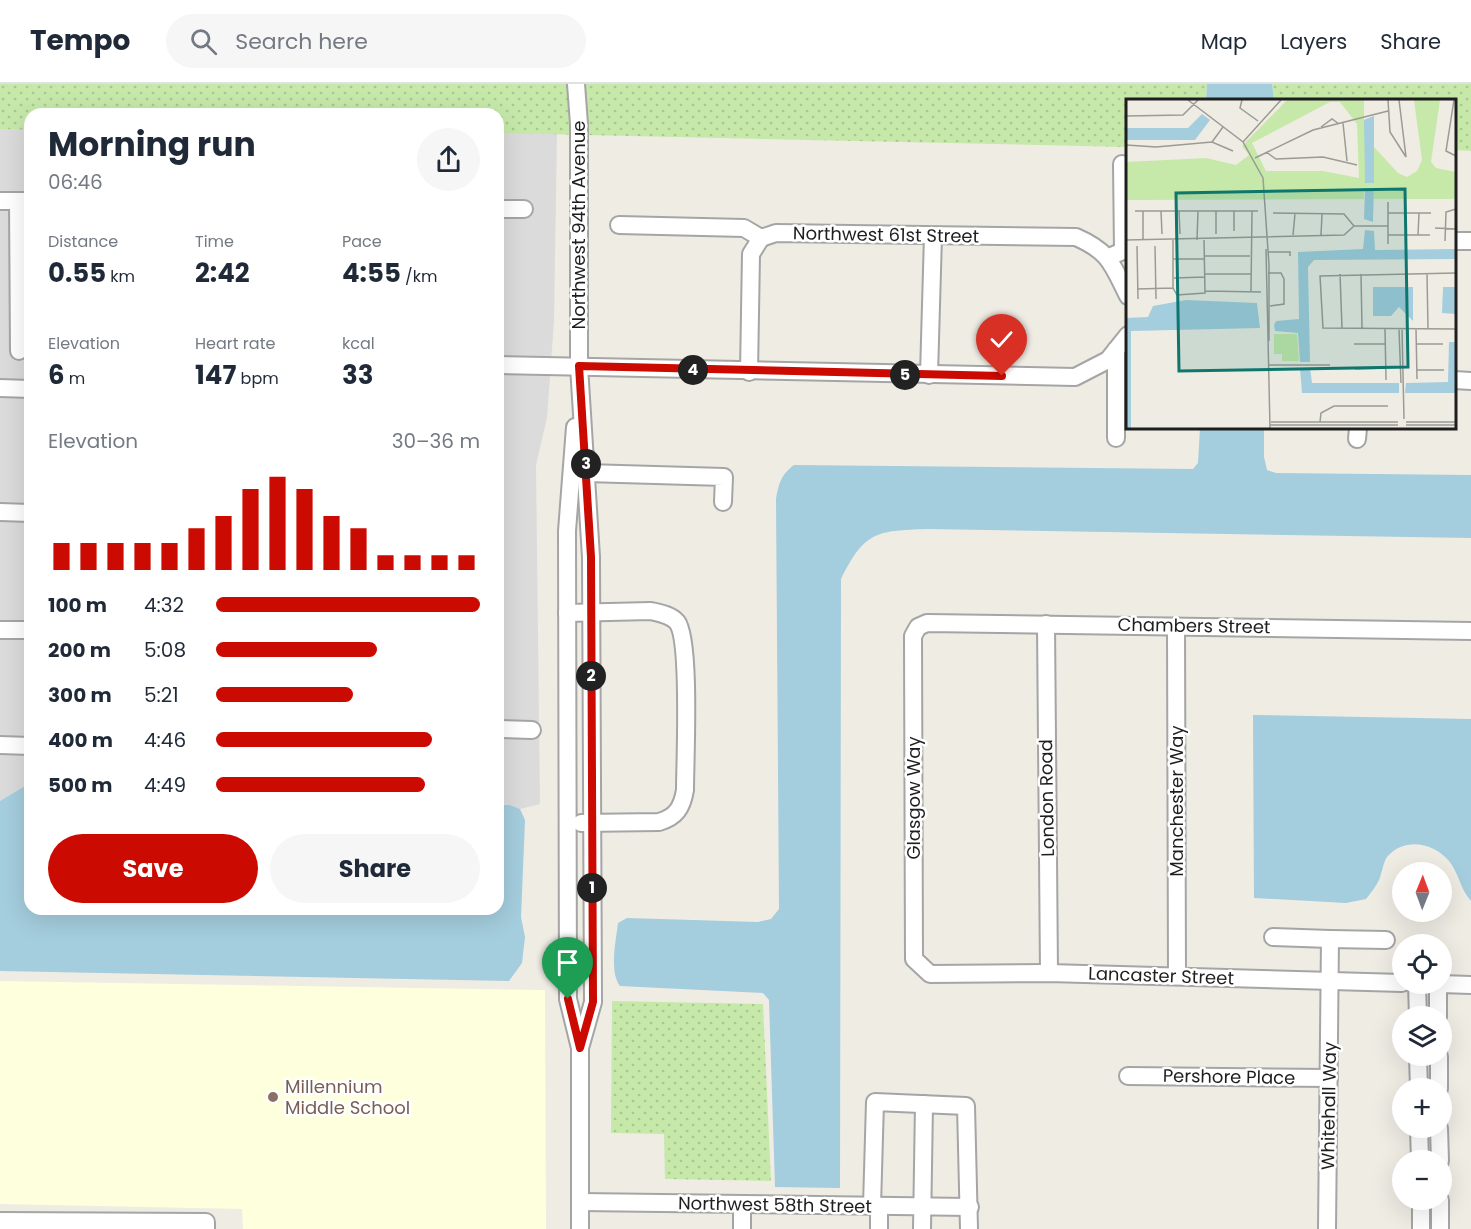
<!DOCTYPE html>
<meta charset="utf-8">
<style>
:root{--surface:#fff;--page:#f6f6f7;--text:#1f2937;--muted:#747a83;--line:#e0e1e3;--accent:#cb0b01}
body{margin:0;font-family:Poppins,sans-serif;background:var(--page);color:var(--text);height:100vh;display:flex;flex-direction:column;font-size:22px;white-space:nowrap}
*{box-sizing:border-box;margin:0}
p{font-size:20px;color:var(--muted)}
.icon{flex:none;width:33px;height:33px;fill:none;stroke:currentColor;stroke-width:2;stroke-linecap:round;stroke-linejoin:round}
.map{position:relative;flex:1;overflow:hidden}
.panel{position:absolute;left:24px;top:24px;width:480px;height:807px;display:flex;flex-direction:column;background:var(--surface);border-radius:18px;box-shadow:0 6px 24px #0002}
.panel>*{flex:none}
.needle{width:39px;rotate:1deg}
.controls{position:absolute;left:1392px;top:778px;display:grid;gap:12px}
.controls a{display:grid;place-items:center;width:60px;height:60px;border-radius:50%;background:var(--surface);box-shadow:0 6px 24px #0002;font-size:30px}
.pin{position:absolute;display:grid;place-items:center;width:51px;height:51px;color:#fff;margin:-62px -26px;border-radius:50% 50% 50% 0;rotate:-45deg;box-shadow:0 0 6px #0007}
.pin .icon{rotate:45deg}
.km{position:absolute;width:30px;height:30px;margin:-15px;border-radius:50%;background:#222;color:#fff;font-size:16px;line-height:30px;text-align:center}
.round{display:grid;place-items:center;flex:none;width:63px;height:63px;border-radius:32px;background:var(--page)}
.headline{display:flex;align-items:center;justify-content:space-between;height:102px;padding:0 24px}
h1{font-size:33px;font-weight:700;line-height:45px}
.figures{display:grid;grid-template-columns:repeat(3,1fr);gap:9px;height:102px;padding:6px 24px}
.figures div{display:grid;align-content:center}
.figures b{font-size:26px;font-weight:700}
.figures small{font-size:16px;font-weight:400}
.figures p{font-size:16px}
.chart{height:168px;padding:12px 24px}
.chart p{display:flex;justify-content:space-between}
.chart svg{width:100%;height:108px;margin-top:6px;stroke:var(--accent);stroke-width:6}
.primary-button{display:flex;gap:12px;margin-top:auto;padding:12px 24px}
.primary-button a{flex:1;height:69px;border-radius:36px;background:var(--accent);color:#fff;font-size:24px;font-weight:700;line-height:69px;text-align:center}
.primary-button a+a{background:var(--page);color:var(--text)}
ul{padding:0 24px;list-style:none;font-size:20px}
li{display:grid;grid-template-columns:96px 72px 1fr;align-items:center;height:45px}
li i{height:15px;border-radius:8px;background:var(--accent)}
header{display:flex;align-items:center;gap:36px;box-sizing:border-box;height:84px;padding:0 30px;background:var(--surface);border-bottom:2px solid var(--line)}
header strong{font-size:28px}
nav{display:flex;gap:33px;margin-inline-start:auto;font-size:21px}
.search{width:420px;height:54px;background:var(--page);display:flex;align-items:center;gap:15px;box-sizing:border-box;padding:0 21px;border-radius:33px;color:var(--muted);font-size:22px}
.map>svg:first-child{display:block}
</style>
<header>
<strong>Tempo</strong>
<div class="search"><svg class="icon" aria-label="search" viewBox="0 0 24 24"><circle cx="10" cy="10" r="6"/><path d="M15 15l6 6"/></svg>Search here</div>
<nav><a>Map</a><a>Layers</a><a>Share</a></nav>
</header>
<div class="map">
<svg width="1471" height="1145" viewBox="0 0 1471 1145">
<defs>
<pattern id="grass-dots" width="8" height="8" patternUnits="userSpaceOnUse" patternTransform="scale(1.5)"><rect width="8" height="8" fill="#c6e9aa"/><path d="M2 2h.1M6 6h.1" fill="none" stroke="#aac792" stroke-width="1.8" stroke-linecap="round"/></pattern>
</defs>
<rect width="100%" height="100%" fill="#efece4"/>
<g fill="#dcdbdb">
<path d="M0 45 30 46V699L0 717Z"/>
<path d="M498 49H557L554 237 547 334 536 381 540 720 520 725 510 721H498Z"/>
</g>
<path fill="#fdffdd" d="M0 897 545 906 546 1145H243L242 1125 0 1120Z"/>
<g fill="url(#grass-dots)">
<path d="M0 0H1207L1206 16H1128L1127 63 498 49V30H30V46L0 45Z"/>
<path d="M1272 0H1471V67L1455 66 1454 16H1274Z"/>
<path d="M612 917 763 920 771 1097 665 1095 664 1050 611 1049Z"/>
</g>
<g fill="#a4cddd">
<path d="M1207 0H1272L1274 16H1206Z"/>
<path d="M1200 344H1264V373L1267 386 1276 389 1471 391V454L927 445C876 447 865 447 841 495L840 1104 775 1103 769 916 763 909 620 902C609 888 616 856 618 839L627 834 758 838 771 835 779 825 776 415C779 399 781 391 794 381L1193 385 1198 379Z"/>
<path d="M1253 631 1471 635V817C1460 805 1459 789 1449 777 1433 758 1404 753 1387 773 1383 779 1382 789 1379 796 1376 802 1371 809 1366 815L1346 819 1254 814Z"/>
<path d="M30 699V825H498V721H510L520 725 525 736 521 833 525 853 522 879 509 897 0 887V717Z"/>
</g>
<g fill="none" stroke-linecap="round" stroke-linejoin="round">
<g stroke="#a5a5a5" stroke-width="20">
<g id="minor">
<path d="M576 0 579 40V282L591 473 593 918 580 964"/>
<path d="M0 117H29"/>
<path d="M18 117 19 267"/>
<path d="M498 125H524"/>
<path d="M619 141 744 144 761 154 776 149 1076 153C1110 168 1112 180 1128 212"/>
<path d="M1454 157H1471"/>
<path d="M1109 173 1123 167 1122 80"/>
<path d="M1116 266V354"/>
<path d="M498 281 1075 293 1108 276 1128 251"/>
<path d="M749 288 751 170 761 154"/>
<path d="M929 291 933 152"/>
<path d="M1454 296 1471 297"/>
<path d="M0 304 30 305"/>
<path d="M575 343 567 447 568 915 580 964V1145"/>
<path d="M1357 355 1358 344"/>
<path d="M586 389 724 393 723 418"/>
<path d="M0 428 30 429"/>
<path d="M567 529 651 527C660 529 671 531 677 538 691 556 685 677 685 706 682 724 676 733 659 738L581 739"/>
<path d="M1046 540 1049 889"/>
<path d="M1176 542 1177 892"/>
<path d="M0 546H30"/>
<path d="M498 645 532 646"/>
<path d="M0 661 30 662"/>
<path d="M1273 853 1330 855 1327 1145"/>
<path d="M1330 855 1386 856"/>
<path d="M1402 899 1049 889 930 890 914 875 913 552 918 543 927 539 1471 547"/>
<path d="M1417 900 1418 933"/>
<path d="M1438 900V933"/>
<path d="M1440 900 1471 901"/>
<path d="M1418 972 1419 1005"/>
<path d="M1439 972V1005"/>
<path d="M1128 992 1329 994"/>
<path d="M1419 1044 1420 1077"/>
<path d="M1439 1044 1440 1077"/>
<path d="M1421 1116V1145"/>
<path d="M1440 1116V1145"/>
<path d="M580 1118 970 1123"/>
<path d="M872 1122 875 1018 966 1022 969 1145"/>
<path d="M879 1122V1145"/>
<path d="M0 1137 206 1138V1145"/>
<path d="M742 1145V1121"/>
<path d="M922 1145 924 1020"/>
</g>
</g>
<use href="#minor" stroke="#fff" stroke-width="16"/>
</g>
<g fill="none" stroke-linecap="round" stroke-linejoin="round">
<g stroke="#fff" stroke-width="12">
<path id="route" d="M568 915 580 964 593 918 591 473 579 282 1002 292"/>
</g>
<use href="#route" stroke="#cb0b01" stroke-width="8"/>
</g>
<circle fill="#8d6e63" stroke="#fff" stroke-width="2" cx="273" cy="1013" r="6"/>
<g text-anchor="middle" stroke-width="5" stroke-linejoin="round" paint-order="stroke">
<g font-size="18" fill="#1e1e1e" stroke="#fff">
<text transform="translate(579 141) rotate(-90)" y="6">Northwest 94th Avenue</text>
<text transform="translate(886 151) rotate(1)" y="6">Northwest 61st Street</text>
<text transform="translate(1194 542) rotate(1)" y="6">Chambers Street</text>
<text transform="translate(914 714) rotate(-90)" y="6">Glasgow Way</text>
<text transform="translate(1047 714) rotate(-91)" y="6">London Road</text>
<text transform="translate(1177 717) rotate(-90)" y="6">Manchester Way</text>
<text transform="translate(1161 892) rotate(2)" y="6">Lancaster Street</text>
<text transform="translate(1229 993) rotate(1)" y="6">Pershore Place</text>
<text transform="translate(1329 1022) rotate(-89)" y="6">Whitehall Way</text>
<text transform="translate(775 1121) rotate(1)" y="6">Northwest 58th Street</text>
</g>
<g font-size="18" fill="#785e54" stroke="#fff" text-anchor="start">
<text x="285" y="1009">Millennium<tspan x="285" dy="21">Middle School</tspan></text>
</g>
</g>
<g transform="translate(1126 15)">
<rect width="330" height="330" fill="#efece4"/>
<path d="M161 1H238V21L248 17V48L272 74 281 78 291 72 296 61 288 1H314L305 63 310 69 330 73V100H248V92L238 90V100L0 101V63L80 59 110 66 123 56 116 47ZM204 3H214L231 25 233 79 197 72H140L126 44ZM148 235H171L173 262H156V255H148Z" fill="#c6e9aa" fill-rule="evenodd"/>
<path d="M76 15 84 21 69 41H0V29H62ZM248 17V84H239L238 21ZM239 89H248L247 123 238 120ZM239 131 248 132 249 151 330 150V160L188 161 182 168 184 263H174L172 234 149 232 148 226 150 222 173 220 172 153 237 150ZM247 188H287V222L273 208 265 217H247ZM317 188H330V215L316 214ZM60 201 131 204 134 229 5 232V329H0V219L22 218 27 207ZM323 243H330V294H279L280 284 322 283ZM174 269H184L186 284H273V294H176Z" fill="#a4cddd"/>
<path fill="none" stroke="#9b9a95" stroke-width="1.5" d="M62 1 117 43 137 79 143 166V242M116 1 114 9 132 22M262 1 264 33 280 58M273 1 280 58M328 1 320 52 330 57M0 17 57 16 72 1M217 24 221 62M195 28 206 20 213 25M86 43 97 28M117 43 155 1M0 46 30 48 86 43 107 52M140 53 150 60 197 58 231 66M129 59 187 31 262 12M262 103V145M9 112H132M17 112V141M35 112 36 135M53 112 54 135M90 112V135M108 112V132M147 114 218 115 228 127M262 114H305M228 127H262M309 129 330 130M167 136 169 115M195 136 196 115M262 136H304M292 136 293 114M0 141 218 136 228 127M47 141V189L51 196 79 194 78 141M71 141 72 112M319 142 320 113 330 110M11 147 12 200M29 147 30 200M140 150 144 329M142 153H164V157M78 157H124M47 160H78M142 174H155L158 180V205L144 207M330 174 194 177 197 229 330 230M79 175H125M214 175 216 229M235 175 236 229M301 175 302 230M48 179 79 178M11 190 47 189M79 192 135 193M125 192 126 112M259 230 260 281M273 230 275 284M276 230 278 320M290 230 291 280M228 245H260M290 245H317M143 266H204M229 270 260 269M291 271H318M145 323H272M194 323 195 314 208 307H262M280 323H330M144 326H272M280 326H330"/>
<path fill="#0f766e" fill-opacity="0.15" stroke="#0f766e" stroke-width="3" d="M279 90 282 268 53 272 50 94Z"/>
<rect width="330" height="330" fill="none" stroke="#1e1e1e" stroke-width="3"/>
</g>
</svg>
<div class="controls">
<a><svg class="needle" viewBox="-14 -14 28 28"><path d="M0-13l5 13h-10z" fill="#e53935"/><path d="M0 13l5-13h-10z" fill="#747a83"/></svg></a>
<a><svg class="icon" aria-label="locate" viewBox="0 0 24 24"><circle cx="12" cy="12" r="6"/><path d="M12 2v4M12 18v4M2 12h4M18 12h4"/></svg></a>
<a><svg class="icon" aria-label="layers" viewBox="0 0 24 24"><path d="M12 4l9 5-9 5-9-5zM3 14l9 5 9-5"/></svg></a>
<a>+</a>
<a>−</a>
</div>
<div class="pin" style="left:568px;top:915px;background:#1e9e55"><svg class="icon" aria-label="arrive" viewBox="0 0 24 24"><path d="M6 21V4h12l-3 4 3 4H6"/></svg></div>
<div class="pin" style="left:1002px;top:292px;background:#d93025"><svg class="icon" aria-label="check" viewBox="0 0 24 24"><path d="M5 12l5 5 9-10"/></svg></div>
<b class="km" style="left:592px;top:804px">1</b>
<b class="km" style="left:591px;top:592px">2</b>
<b class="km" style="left:586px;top:380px">3</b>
<b class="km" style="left:693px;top:286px">4</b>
<b class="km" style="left:905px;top:291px">5</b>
<section class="panel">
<div class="headline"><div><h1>Morning run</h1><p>06:46</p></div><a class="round"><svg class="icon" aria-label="share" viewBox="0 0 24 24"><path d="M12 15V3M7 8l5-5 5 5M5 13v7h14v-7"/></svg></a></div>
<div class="figures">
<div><p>Distance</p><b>0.55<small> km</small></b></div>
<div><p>Time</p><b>2:42</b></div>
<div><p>Pace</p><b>4:55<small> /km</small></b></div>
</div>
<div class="figures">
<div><p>Elevation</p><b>6<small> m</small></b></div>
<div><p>Heart rate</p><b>147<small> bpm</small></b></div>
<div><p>kcal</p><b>33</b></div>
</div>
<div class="chart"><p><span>Elevation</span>30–36 m</p>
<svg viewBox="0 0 160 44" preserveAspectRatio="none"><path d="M5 44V33M15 44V33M25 44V33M35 44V33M45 44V33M55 44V27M65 44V22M75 44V11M85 44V6M95 44V11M105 44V22M115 44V27M125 44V38M135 44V38M145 44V38M155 44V38"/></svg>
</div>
<ul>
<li><b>100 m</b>4:32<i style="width:100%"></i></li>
<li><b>200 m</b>5:08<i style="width:61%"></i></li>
<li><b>300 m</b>5:21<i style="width:52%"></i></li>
<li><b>400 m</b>4:46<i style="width:82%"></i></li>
<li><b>500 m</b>4:49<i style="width:79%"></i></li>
</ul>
<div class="primary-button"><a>Save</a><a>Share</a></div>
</section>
</div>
